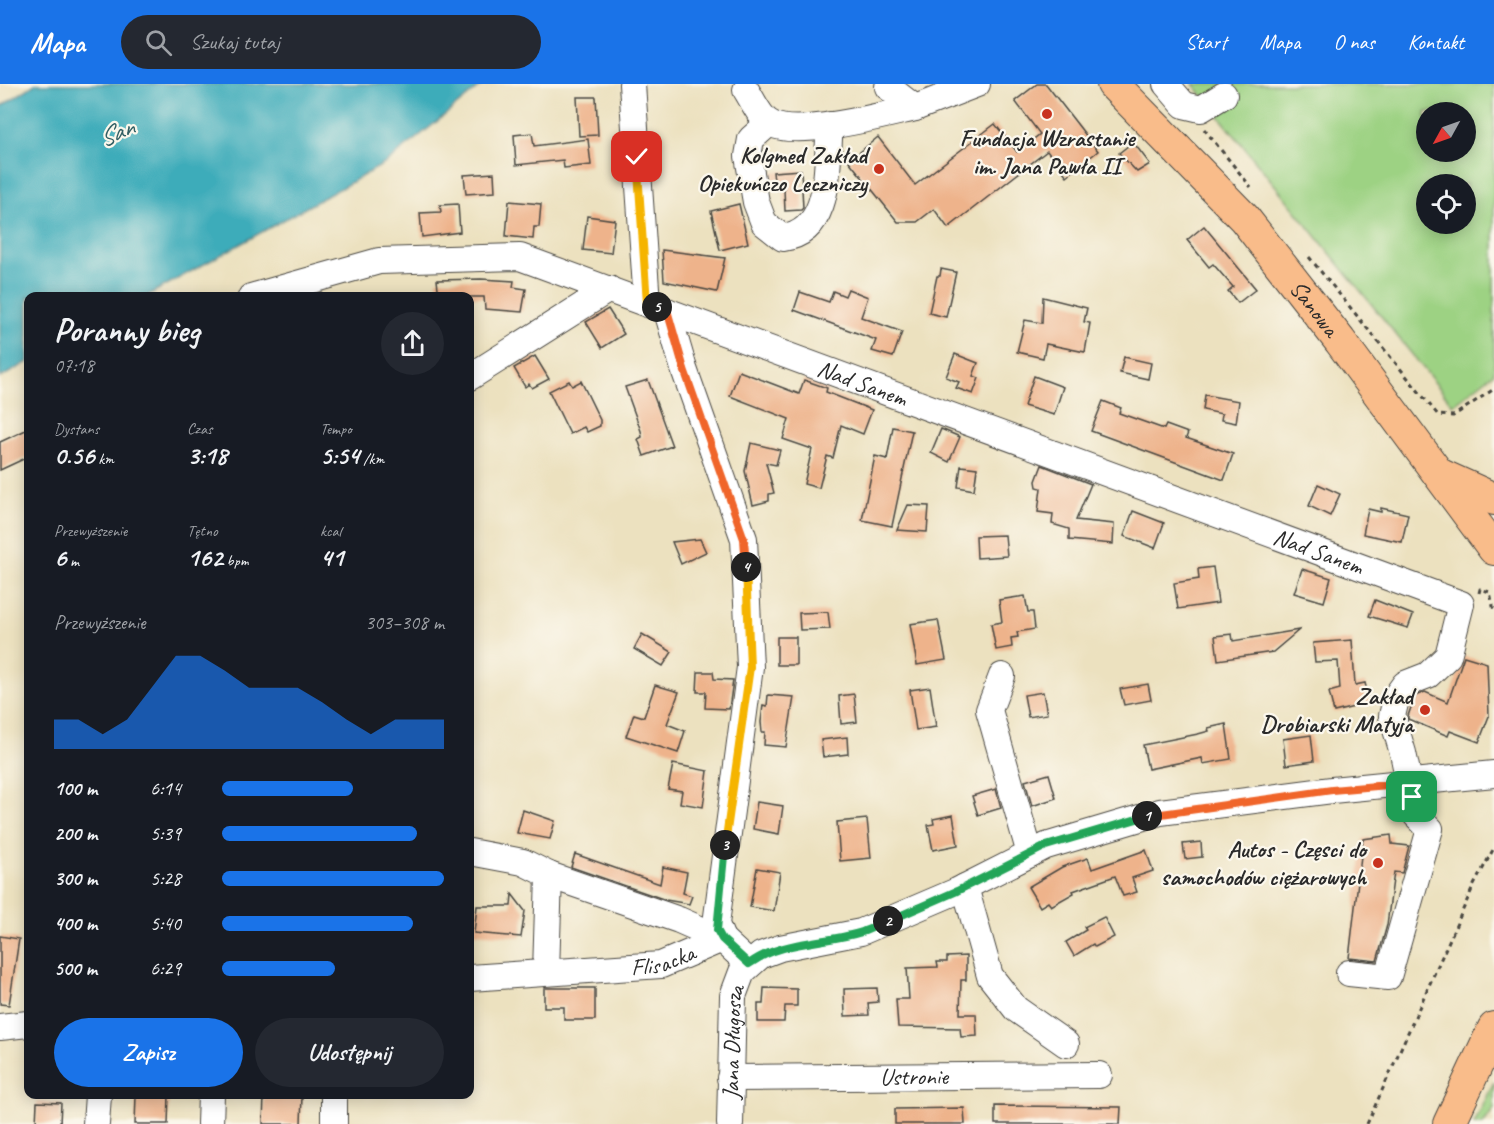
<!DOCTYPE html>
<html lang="pl">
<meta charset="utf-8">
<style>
:root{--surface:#171b24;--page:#242831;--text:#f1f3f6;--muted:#9ea1a6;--accent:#1a73e8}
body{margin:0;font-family:Caveat,sans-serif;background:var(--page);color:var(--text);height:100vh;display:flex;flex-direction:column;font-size:22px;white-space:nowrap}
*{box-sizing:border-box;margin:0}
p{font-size:20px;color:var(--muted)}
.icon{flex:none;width:33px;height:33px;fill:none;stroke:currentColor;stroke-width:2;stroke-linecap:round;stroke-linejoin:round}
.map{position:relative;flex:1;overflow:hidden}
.details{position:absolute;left:24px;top:208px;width:450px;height:807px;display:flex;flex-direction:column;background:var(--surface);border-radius:12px;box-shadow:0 3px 15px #0003}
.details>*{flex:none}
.needle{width:39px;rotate:230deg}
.tools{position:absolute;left:1416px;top:18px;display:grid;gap:12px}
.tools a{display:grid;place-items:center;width:60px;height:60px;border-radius:50%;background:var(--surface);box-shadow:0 3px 15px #0003;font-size:30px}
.pin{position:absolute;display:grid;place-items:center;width:51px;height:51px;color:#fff;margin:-26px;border-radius:12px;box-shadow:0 3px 9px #0006}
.km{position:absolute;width:30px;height:30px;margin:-15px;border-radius:50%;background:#222;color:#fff;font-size:16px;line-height:30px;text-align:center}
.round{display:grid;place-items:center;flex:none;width:63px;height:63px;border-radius:32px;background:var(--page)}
.summary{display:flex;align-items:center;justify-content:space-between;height:102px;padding:0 30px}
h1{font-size:33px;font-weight:600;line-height:45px}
.figures{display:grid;grid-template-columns:repeat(3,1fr);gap:9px;height:102px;padding:6px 30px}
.figures div{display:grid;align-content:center}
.figures b{font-size:26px;font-weight:600}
.figures small{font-size:16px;font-weight:400}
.figures p{font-size:16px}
.chart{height:168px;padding:12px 30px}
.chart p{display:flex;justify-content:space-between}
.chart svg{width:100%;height:108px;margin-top:6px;fill:var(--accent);opacity:.7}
.primary-button{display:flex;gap:12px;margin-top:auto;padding:12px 30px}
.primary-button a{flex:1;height:69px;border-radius:36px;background:var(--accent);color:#fff;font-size:24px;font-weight:600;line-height:69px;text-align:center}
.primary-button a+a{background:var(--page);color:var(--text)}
ul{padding:0 30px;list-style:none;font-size:20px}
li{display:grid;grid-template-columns:96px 72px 1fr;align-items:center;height:45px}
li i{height:15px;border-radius:8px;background:var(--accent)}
header{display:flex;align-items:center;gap:36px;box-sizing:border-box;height:84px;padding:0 30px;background:var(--accent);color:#fff}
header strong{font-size:28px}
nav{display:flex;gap:33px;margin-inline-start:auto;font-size:21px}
.search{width:420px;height:54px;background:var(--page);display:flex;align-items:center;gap:15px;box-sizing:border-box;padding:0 21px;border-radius:33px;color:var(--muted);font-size:22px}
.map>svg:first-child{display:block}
</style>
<header>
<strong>Mapa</strong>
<div class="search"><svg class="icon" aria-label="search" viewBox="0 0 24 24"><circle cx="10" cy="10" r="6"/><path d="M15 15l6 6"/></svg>Szukaj tutaj</div>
<nav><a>Start</a><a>Mapa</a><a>O nas</a><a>Kontakt</a></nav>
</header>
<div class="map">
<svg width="1494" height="1040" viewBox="0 0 1494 1040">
<rect width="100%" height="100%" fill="#fbf7ec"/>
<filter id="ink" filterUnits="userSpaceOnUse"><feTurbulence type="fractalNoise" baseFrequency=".0167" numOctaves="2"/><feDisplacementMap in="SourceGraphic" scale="12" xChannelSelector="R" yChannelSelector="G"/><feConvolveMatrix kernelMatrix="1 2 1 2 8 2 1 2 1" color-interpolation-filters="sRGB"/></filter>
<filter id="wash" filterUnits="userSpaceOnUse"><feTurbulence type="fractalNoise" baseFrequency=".008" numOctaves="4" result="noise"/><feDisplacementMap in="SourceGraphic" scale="24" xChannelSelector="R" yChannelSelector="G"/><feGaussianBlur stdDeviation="1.35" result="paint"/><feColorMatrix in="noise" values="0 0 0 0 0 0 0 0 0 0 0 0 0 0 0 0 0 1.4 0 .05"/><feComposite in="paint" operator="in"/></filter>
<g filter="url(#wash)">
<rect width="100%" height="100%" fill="#ece1bf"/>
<g fill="#9dd283" stroke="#647e57" stroke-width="1.5" fill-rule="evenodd">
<path d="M1193 0H1494V289L1453 321ZM1426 28H1466V68H1426ZM1426 100H1466V140H1426Z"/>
<path d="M1494 998V1025L1483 1040H1474Z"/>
</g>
<path fill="#3cacba" stroke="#346c72" stroke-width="1.5" d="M35 0H483L386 79 145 213H28V278L0 294V23Z"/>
<g id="blocks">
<g fill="#eeb38b">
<path d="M1037 0H1046L1098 67 1067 92 1047 67 948 144 934 125 917 138H898L849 77 878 53 915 101 995 40 1017 68 1040 50 1015 17Z"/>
<path d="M577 13H596L598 51 579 52Z"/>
<path d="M532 49 534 62 588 55 591 81 564 84 563 76 516 81 514 51Z"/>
<path d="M1133 58 1150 80 1137 88 1119 69Z"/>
<path d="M801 86 803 124 801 126 785 127 784 105 775 106 773 88Z"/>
<path d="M494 89 495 108 466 110 464 91Z"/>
<path d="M509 117 541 120 539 143H534L533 155 506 152Z"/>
<path d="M458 120 460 148 422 153 420 129 441 128 440 121Z"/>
<path d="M739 120 748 159 720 166 711 127Z"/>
<path d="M587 132 615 136 611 169 583 166Z"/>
<path d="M1204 142 1256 205 1238 219 1228 207 1233 203 1213 180 1209 183 1187 156Z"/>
<path d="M662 166 725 174 717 208 664 197Z"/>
<path d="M941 185 956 188 946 233 929 229 937 192H940Z"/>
<path d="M481 195 514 197 513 203 526 205 522 228 485 225 484 213H439L437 196Z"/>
<path d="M848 205 868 213 861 233 902 248 893 273 872 267 876 256 794 226 800 208 829 218 833 207 845 212Z"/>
<path d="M1043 213 1087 224 1084 238 1090 239 1085 268 1046 260 1043 274 1017 268 1025 236 1042 239Z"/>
<path d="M608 225 624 250 602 264 586 238Z"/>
<path d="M955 270 978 279 973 292 979 294 973 310 956 304 959 298 946 293Z"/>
<path d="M535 272 549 295 532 304 529 300 525 303 514 284Z"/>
<path d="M1124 273 1151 279 1148 295 1120 289Z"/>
<path d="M739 287 799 310 804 296 827 304 826 308 872 326 863 350 841 341 833 374 827 372 819 404 804 400 812 365 783 355 789 335 730 312Z"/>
<path d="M1034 292 1063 303 1054 331 1024 322Z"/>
<path d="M648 296 672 362 644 372 638 355 642 353 641 347 625 303Z"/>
<path d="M569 297 572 302 581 297 600 336V342L587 348 584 343 570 350 549 307Z"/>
<path d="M1205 311 1239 317 1236 339 1221 336 1222 330 1203 326Z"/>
<path d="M1103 317 1121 324 1119 329 1164 345 1166 341 1188 349 1186 354 1233 370 1224 396 1091 347Z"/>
<path d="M893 343 912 347 892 442 862 436 875 372 887 375Z"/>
<path d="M28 345V373L0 386V358Z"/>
<path d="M941 345 960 353 949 378 931 369Z"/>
<path d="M751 359 780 366 776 381 766 379 774 409 769 410V417L753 421 745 387Z"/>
<path d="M1042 381 1091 400 1076 436 1114 440 1113 460 1069 456V445L1052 440 1053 430 1038 428 1041 404 1037 403 1036 397Z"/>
<path d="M961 382 977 384 974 406 958 403Z"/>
<path d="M1318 400 1340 410 1330 432 1309 422Z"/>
<path d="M908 421 929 422 927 448 897 446Z"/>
<path d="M1381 424 1408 430 1402 458 1363 450 1368 425 1381 428Z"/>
<path d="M1133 427 1164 439 1155 464 1124 452Z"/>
<path d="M1005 451 1007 472 977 474 976 452Z"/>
<path d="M700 455 706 468 681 480 672 458Z"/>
<path d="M1213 483 1218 519 1178 525 1174 499 1199 495 1198 485Z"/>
<path d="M1302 485 1331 494 1324 518 1294 509Z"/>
<path d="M1025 512 1028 528H1033L1035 545 1017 548 1018 553 1011 554 1012 563 996 566 991 540 1002 538 999 516Z"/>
<path d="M1375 516 1413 531 1408 544 1369 532Z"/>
<path d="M828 528 830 545 800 546 799 529Z"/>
<path d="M938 536 946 576 917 581 910 540Z"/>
<path d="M1299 546 1273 568 1218 576 1215 552 1232 550 1233 557Z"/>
<path d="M642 550 672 568 663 582 634 565Z"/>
<rect x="777" y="553" width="19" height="28"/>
<path d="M1352 556 1355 601 1365 599 1370 619 1334 628 1329 608 1340 605 1338 577 1315 578 1313 559Z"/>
<path d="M1464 572 1487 579 1489 632 1479 658 1450 647 1448 652 1408 635V632L1415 612 1425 608 1448 618Z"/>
<path d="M698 588H713L714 595 733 596 729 625 705 624 706 608H697Z"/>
<path d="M1148 600 1151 616 1124 621 1120 605Z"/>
<path d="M655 601 679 608 667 640 685 647 678 669 626 652 634 630 644 633Z"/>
<path d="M930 603 936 643 916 646 910 606Z"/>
<path d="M1043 608 1047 630 1028 633 1024 611Z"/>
<path d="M854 610 857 638 841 640 839 612Z"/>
<path d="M768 611 794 613 786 663 764 661 765 648H762L761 638 763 621 767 622Z"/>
<path d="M1226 640 1231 675 1203 680 1202 674 1148 685 1143 661 1198 650 1209 647 1208 644Z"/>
<path d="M1311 651 1314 677 1286 681 1283 655Z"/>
<path d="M847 653 848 670 823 673 821 656Z"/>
<path d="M673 680 708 687 703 723 680 719 682 707 668 705Z"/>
<path d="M1049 690 1056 714 1032 722 1025 697Z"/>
<path d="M996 705 1001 724 978 731 972 712Z"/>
<path d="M757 718 783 722 779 750 753 745Z"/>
<path d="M523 726 555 737 550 755 517 749Z"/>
<path d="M953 731 958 761 933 766 928 741 934 740 933 735Z"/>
<path d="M867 735 871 774 840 777 837 738Z"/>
<path d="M1391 751 1392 760 1409 762 1402 789 1394 788 1387 841 1377 877 1349 874 1363 755Z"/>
<path d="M1201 758 1202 773 1185 775 1183 760Z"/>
<path d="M1146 766 1153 787 1132 794 1137 808 1123 812 1115 792 1073 807 1074 809 1051 822 1048 818 1040 823 1028 803 1062 783 1088 774 1092 785Z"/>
<path d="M575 770 660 800 663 783 687 788 683 809 692 812 689 820 666 816 571 783Z"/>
<path d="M757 784 780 788 774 827 750 823Z"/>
<path d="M512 810 525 827 521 853 474 849 477 822H511Z"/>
<path d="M1104 833 1114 853 1095 863 1093 860 1074 872 1066 858 1086 846 1084 843Z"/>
<path d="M0 852 19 855 9 921 0 920Z"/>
<path d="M966 872V896H961L960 930H976L977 952 961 953 960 944 898 943 896 915H909L907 884 938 883 937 878H947V873Z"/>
<path d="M544 904H595V936H564V923H544Z"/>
<path d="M764 904 797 905V922H785L784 938H758V920H763Z"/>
<path d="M877 904 878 918 868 919 869 931 845 932 844 905Z"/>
<path d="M136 1011H169L168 1040H135Z"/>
<path d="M264 1011H302L301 1040H263Z"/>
<path d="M37 1018 61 1019 60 1040H36Z"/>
<path d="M995 1022 1121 1023 1120 1040H995Z"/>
<path d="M964 1024 965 1040H895V1025Z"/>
</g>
</g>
</g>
<g filter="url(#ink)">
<use href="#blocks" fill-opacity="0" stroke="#484641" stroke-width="1.5"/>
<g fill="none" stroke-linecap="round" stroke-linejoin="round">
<g stroke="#484641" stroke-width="28">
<g id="minor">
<path d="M632 0 647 219"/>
<path d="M891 0 888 3 915 24 977 0"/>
<path d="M1166 0 1184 21 1201 25 1224 11"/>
<path d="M746 6C752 15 760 34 770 39 795 55 884 31 915 24"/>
<path d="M769 39 751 55 748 72 756 118 764 139 783 154C833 148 826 79 830 41"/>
<path id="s1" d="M251 213 379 177 520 173 1461 520 1448 572 1428 591 1405 600 1397 611 1392 632 1403 669 1416 731 1430 745 1388 893 1349 889"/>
<path d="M667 227 684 285 744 455 750 583 716 840 722 855"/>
<path d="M470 293 609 205"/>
<path d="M1002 592 989 626 1030 770"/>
<path d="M470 768 523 778 549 791 679 836 722 855"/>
<path d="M965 803 990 892 1016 925 1066 960"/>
<path d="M546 888 549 791"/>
<path id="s2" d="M470 894 661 881 722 855 749 880"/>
<path d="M0 943 28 940"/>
<path id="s3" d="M730 994 1099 991"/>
<path d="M334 1011V1040"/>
<path d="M96 1040 98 1011"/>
<path d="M210 1040 211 1011"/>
<path id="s4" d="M730 1040 733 912 742 888 761 871 780 864 861 848 957 807 1046 762 1160 728 1332 706 1494 690"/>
</g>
</g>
<g stroke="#484641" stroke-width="34">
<g id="major">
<path id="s5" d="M1113 0 1244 134 1340 257 1494 465"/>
<path d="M1443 392 1494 415"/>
<path d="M1449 1040 1494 944"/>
</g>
</g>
<g stroke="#484641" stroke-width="3" stroke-dasharray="4.5 4.5" stroke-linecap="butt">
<path d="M1204 45 1251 103"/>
<path d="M1309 173 1438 331 1453 332 1494 305"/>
<path d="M1479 509 1480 505 1490 508 1494 527"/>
<path d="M1367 1040 1474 801 1494 764"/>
</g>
<use href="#minor" stroke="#fff" stroke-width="26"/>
<use href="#major" stroke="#f9bc8a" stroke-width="32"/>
</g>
</g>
<g fill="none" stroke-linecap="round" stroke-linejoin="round" filter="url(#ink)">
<g stroke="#fff" stroke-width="12">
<path id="split-1" d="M1147 732 1332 706 1410 699 1412 713"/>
</g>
<g stroke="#fff" stroke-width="12">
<path id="split-2" d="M888 837 957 807 1046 762 1147 732"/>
</g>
<g stroke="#fff" stroke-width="12">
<path id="split-3" d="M725 761 717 846 722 855 749 880C782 856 824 860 862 848 871 845 880 840 888 837"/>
</g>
<g stroke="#fff" stroke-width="12">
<path id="split-4" d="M725 761 750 583 746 483"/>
</g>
<g stroke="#fff" stroke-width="12">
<path id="split-5" d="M657 223 667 226 684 285 744 455 746 483"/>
</g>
<g stroke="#fff" stroke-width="12">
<path id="split-6" d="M637 73 647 219 657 223"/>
</g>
<use href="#split-1" stroke="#f0652b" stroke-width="8"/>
<use href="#split-2" stroke="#22a559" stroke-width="8"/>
<use href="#split-3" stroke="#22a559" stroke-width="8"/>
<use href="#split-4" stroke="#f5b400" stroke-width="8"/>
<use href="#split-5" stroke="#f0652b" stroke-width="8"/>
<use href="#split-6" stroke="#f5b400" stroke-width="8"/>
</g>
<g fill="#c8321e" stroke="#fbf7ec" stroke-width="2">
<circle cx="1047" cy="30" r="6"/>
<circle cx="879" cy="85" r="6"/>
<circle cx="1425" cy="626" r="6"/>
<circle cx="1378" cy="779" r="6"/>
</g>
<g text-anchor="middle" stroke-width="4.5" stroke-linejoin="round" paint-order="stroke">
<g font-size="24" font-weight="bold" fill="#2b2b2b" stroke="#fbf7ec" text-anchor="end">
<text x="1047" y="62" text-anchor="middle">Fundacja Wzrastanie<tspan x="1047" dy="28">im. Jana Pawła II</tspan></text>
<text x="867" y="79">Kolgmed Zakład<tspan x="867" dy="28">Opiekuńczo Leczniczy</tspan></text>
<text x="1413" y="620">Zakład<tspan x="1413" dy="28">Drobiarski Matyja</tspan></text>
<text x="1366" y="773">Autos - Częsci do<tspan x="1366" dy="28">samochodów ciężarowych</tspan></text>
</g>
<g font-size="24" fill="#2b2b2b" stroke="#fbf7ec">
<text dy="8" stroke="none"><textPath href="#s5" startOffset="302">Sanowa</textPath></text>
<text dy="8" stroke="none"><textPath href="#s1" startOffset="639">Nad Sanem</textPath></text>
<text dy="8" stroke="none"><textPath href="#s1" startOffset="1125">Nad Sanem</textPath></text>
<text dy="8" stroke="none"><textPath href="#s2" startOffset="194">Flisacka</textPath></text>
<text dy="8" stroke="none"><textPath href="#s4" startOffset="82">Jana Długosza</textPath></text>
<text dy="8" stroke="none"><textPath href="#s3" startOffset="184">Ustronie</textPath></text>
</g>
<g font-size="26" font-style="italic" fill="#325f64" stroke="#fbf7ec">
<text transform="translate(116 48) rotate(-23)" y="9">San</text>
</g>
</g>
</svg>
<div class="tools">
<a><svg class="needle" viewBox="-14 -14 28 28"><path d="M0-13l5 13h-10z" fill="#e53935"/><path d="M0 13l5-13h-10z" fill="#9ea1a6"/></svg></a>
<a><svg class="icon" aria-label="locate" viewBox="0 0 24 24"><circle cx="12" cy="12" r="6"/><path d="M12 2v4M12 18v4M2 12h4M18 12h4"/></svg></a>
</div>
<div class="pin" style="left:1412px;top:713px;background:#1e9e55"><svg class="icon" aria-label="arrive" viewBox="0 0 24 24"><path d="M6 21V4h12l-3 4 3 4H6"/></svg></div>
<div class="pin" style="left:637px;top:73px;background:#d93025"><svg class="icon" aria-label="check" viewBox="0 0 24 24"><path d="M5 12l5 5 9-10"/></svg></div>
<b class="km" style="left:1147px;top:732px">1</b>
<b class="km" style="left:888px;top:837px">2</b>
<b class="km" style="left:725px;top:761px">3</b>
<b class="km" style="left:746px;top:483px">4</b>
<b class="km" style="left:657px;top:223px">5</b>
<section class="details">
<div class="summary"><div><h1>Poranny bieg</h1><p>07:18</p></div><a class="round"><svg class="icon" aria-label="share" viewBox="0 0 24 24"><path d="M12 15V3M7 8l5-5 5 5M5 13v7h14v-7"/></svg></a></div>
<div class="figures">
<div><p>Dystans</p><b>0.56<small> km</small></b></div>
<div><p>Czas</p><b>3:18</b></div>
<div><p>Tempo</p><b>5:54<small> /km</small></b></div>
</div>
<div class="figures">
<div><p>Przewyższenie</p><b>6<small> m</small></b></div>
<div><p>Tętno</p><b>162<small> bpm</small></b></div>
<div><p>kcal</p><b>41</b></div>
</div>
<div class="chart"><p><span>Przewyższenie</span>303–308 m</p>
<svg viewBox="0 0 160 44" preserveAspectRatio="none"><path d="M0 44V32L10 32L20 38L30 32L40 19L50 6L60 6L70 12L80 19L90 19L100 19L110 25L120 32L130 38L140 32L150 32L160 32V44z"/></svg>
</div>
<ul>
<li><b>100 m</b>6:14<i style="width:59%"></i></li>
<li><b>200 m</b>5:39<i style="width:88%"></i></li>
<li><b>300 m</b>5:28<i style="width:100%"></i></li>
<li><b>400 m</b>5:40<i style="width:86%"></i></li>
<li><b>500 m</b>6:29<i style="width:51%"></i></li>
</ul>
<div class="primary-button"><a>Zapisz</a><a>Udostępnij</a></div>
</section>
</div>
